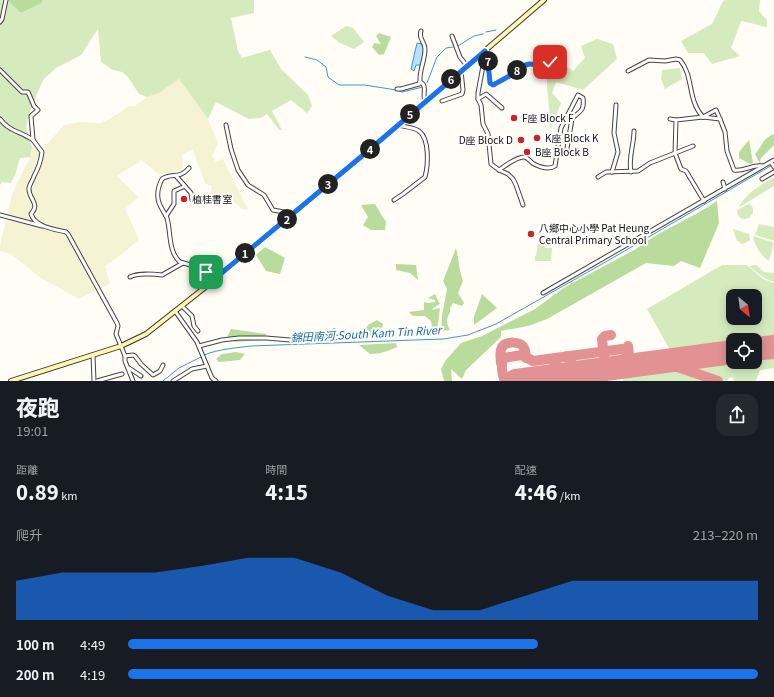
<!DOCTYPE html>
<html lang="zh-TW">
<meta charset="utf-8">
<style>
:root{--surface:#171b24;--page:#242831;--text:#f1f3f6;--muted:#9ea1a6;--accent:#1a73e8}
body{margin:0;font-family:Georgia,"Noto Sans TC",serif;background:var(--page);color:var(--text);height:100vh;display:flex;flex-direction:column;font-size:15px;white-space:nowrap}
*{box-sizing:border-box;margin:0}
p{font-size:13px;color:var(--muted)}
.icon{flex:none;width:22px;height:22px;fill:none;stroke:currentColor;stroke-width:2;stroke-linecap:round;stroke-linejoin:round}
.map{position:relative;height:381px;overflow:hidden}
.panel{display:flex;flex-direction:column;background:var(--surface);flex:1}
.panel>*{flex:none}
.needle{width:26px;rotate:151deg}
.fabs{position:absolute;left:726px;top:289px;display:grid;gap:8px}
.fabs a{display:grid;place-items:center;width:36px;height:36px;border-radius:8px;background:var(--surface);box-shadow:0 2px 10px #0003;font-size:20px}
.pin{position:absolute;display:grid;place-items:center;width:34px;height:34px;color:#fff;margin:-17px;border-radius:8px;box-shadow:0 2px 6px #0006}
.km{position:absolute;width:20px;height:20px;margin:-10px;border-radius:50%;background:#222;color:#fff;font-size:11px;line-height:20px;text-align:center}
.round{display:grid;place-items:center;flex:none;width:42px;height:42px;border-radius:12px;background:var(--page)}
.overview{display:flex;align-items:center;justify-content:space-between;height:68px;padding:0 16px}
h1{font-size:22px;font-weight:800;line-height:30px}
.figures{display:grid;grid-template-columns:repeat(3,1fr);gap:6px;height:68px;padding:4px 16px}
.figures div{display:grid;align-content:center}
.figures b{font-size:20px;font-weight:800}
.figures small{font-size:11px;font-weight:400}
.figures p{font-size:11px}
.chart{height:112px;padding:8px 16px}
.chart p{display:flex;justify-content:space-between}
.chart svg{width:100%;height:72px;margin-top:4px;fill:var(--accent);opacity:.7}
ul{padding:0 16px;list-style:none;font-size:13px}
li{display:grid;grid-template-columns:64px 48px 1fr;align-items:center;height:30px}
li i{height:10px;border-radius:5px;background:var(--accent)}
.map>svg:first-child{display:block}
</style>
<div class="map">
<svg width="774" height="381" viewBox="0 0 774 381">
<rect width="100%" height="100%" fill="#fffdf5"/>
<path fill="#f6f3d4" d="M179 79 208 119 218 143 212 156 216 162 223 159 248 209 243 210 228 196 209 199 212 186 205 183 193 149 182 155 183 170 171 173 158 174 142 160 117 176 138 197 125 209 139 239 122 254 105 266 110 284 79 299 41 278 11 254 0 251V246L12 194 30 157 32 147 44 148 64 125 79 122 101 123 120 113 128 106H135L147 97 159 93Z"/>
<g fill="#d5ebbd" fill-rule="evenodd">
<path d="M0 0H7L21 13 42 3 43 0H254V13L231 18 238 51 242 58 270 50 281 69 308 95 312 106 307 113 291 100 272 111 282 130H279L267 114 260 118 249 119 216 102 208 119 179 79 159 93 147 97 139 94 128 77 122 72 113 70 101 62 98 29 81 55 56 68 43 80 30 111 26 127 32 147 30 157 20 158 15 175 11 183 2 182 0 185Z"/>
<path d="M725 0H760L759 11 767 20V27L741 21 731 48 740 56 712 64 704 53H688L681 41 712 24 723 1Z"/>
<path d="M346 26 353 28 364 42 354 49 340 43 331 36Z"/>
<path d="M597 39 613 44 617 59 583 90 556 82 552 93 561 103 550 130C551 111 546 93 547 75L557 72 560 62 573 71 585 58 581 46Z"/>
<path d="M680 68 682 79 665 89 661 79 662 70Z"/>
<path d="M774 178V186L738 208C745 195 760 184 774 178Z"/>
<path d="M749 204 753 208V213L749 218 744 219V218L742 219C739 217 737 214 737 210Z"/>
<path d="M759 224 774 227V241L755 235Z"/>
<path d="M733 229 749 234 750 240 743 244 740 243 738 241H737Z"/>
<path d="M754 236 774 243 769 261C761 256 756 247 753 238Z"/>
<path d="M538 242H544L545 248H552L551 261H535V256H536Z"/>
<path d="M722 265H747L763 279 774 283V336L746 340H733V342L670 350 647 309ZM733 296H755V318H733Z"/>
<path d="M756 265 764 272 774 273V282L764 278 749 266Z"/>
<path d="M774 356V368L760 370 756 381H734L733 378 731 377 725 381 686 367 733 361 755 362V358Z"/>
<path d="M677 369 711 381H623V376Z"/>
</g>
<g fill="#b9dc9c">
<path d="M7 0H43L42 3 21 13Z"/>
<path d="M379 33 391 37 384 54 379 55 372 47 374 43 381 44 376 36Z"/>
<path d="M774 134V145L761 158 760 164 755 154C763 145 762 139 774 134Z"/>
<path d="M749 140 753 163 750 164 739 158V152Z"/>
<path d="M717 201 719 223 700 268 681 261 674 266 646 263 547 319 528 326 501 331V337L466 370 462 379 451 369 452 381H444L441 369 446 360 461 343 482 336 535 309 565 287 636 249C660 230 691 219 717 201Z"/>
<path d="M375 204 386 222 385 230H371L363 225 368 217 361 205Z"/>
<path d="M265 247 285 258 280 274 266 271 256 255Z"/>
<path d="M456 248C459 260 459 270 463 281L458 293 464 303 462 306 453 303 450 308V312C446 319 446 323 450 330L441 331 442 316 447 289 443 281Z"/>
<path d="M396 264 416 265 418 280 410 273 396 270Z"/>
<path d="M435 294 440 304 433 308 432 310 440 308 437 331 427 333 421 331 432 327 431 321 425 316H413L409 312 424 310V302L429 303 435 302V300L428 298Z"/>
<path d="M482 294 497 308 474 325V317Z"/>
<path d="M377 320 383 324C381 334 372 336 362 334L368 325Z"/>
<path d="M231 329 266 334 265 340 235 342 227 337Z"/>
<path d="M396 343 397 347C388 351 381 354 370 354L359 345Z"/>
<path d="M236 352 245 354 240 360 219 362 216 359 222 354Z"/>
</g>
<path fill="#b9e0f7" stroke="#3f96cf" d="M417 43 423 44 424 48 421 65H416L414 71 411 69Z"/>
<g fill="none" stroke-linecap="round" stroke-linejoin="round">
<g stroke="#3f96cf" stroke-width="1">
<path d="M486 32 496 30"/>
<path d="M458 46 474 36 483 34"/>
<path d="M305 57 317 60 326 67 328 77 339 85H365L396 90"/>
<path d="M427 83 437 57 446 48 453 47"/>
<path d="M399 91 402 92 423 87"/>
<path d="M204 355C219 349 235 348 251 346L443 339 468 335 496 324 609 260 774 164"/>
<path d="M163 381 179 368 201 357"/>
</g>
<g stroke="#e29292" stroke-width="10">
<path d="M628 346 630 366"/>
<path d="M567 356 571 361 574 381"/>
<path d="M604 357 602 339 605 336 611 335"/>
<path d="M551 359 556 363 558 381"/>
<path d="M663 362 718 381"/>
<path d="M501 363C501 358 499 352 502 347 506 341 521 341 524 348 526 351 525 355 526 358"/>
<path d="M505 381C502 375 501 365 503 358L522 355 533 361 622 349 628 353"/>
<path d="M529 381 533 379"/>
<path d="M595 381H601"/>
</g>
<g stroke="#e29292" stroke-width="24">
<path d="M755 349 774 347"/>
<path d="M516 381 733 352"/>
</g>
<g stroke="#444" stroke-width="5">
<g id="minor">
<path d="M0 22 2 19 6 0"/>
<path d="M421 31C418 38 425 42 425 49 425 61 419 70 420 82 428 85 422 95 425 101"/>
<path d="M452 36 460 57 467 66"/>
<path d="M485 51V55L478 93V99L481 105 483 124 488 134 491 164 499 170 508 174 513 179 516 185 523 205"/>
<path d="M485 55 488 62 490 83 493 85C500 81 506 78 513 74 515 72 517 69 520 67 530 60 537 65 545 71H548L551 67V57"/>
<path d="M0 70 22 92H28L34 106 38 110 31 116 33 140 42 152C41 160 38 169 34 176 33 180 30 183 29 188 28 199 41 203 31 214 35 227 54 229 66 232L68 234 117 323 118 326 116 334 125 356 133 355 135 356 141 364 153 375 160 371 163 365"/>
<path d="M628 71 649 60 665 61 676 59 680 60C694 76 687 100 703 117"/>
<path d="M397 89H401L419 84 420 82"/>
<path d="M478 99 486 94 502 108"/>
<path d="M442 101 462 94 463 90 461 71"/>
<path d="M703 117 716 110 720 119"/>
<path d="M0 119C10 132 20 131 33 140"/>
<path d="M670 119 676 120"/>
<path d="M226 125 231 149 238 170 248 185 264 195 273 210 284 212 288 218"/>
<path d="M771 162 774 167"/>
<path d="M189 168C179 180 172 172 162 179 159 185 157 192 158 198 158 205 164 211 167 218 171 231 168 252 180 262L201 268 213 281"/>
<path d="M499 170C505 166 516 157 524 157 528 157 530 162 534 164 540 167 549 170 555 166L561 128 578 95 583 98C585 113 578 111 572 119L566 154 565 155 557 153"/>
<path d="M612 172 618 152 614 133 616 105"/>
<path d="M631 172C628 158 634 145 634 131"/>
<path d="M176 176 191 193 192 200"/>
<path d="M598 177 606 172 638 171 650 163 693 146"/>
<path d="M762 179 774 172"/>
<path d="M723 182 725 189"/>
<path d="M394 200 403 194 425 177C428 166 430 139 419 131 414 127 404 127 398 125"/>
<path d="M704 201 686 171 681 169 675 153 676 120 703 117 720 119 725 132 727 151 734 170C744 172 752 164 763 166"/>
<path d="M0 215 42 226"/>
<path d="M166 216 174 204V191L185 186"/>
<path d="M130 277C137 273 154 274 162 275L183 263"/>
<path d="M543 293 774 160"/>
<path d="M182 306 192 316 194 326 198 331"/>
<path d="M175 311 197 342 212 378 216 381"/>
<path d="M334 338V331"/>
<path d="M199 346 222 340 239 338H266L290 340 342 337"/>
<path d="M93 355 94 381"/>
<path d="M125 356V361L133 381"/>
<path d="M129 368 141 376"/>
<path d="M97 381 122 374"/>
<path d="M173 381 192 369 207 366"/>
</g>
</g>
<g stroke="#333" stroke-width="6">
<path id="secondary" d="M11 381 121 346 146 334 203 289 362 156 544 0"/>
</g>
<use href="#minor" stroke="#fff" stroke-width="3"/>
<use href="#secondary" stroke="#fff6b0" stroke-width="4"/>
</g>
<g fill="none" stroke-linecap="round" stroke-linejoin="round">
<g stroke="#fff" stroke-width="8">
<path id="route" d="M206 272 212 281 362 156 485 51 488 62 490 83 493 85C500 81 506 78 513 74 515 72 517 69 520 68 530 60 537 65 545 72L548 71 551 67 550 62"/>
</g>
<use href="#route" stroke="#1a73e8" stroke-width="5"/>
</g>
<g fill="#c4262e" stroke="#fff" stroke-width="1.5">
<circle cx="514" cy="118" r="4"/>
<circle cx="537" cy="138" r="4"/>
<circle cx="521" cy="140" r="4"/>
<circle cx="527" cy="152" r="4"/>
<circle cx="184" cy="199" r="4"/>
<circle cx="531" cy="234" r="4"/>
</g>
<g text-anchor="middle" stroke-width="4" stroke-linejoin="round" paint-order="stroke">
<g font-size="10" fill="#111" stroke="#fff" text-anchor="start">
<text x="522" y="122">F座 Block F</text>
<text x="545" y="142">K座 Block K</text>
<text x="513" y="144" text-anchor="end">D座 Block D</text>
<text x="535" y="156">B座 Block B</text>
<text x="192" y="203">植桂書室</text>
<text x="539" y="232">八鄉中心小學 Pat Heung<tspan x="539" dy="12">Central Primary School</tspan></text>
</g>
<g font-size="11" font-style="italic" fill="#1768a6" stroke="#fff">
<text transform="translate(366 334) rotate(-3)" y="4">錦田南河 South Kam Tin River</text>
</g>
</g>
</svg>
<div class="fabs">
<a><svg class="needle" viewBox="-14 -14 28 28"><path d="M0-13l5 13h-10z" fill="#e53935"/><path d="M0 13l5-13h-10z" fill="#9ea1a6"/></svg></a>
<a><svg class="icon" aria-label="locate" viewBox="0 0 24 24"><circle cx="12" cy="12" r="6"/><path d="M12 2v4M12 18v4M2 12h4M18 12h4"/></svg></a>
</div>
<div class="pin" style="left:206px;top:272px;background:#1e9e55"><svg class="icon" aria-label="arrive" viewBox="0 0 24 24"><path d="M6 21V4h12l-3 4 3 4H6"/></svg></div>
<div class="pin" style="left:550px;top:62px;background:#d93025"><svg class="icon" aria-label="check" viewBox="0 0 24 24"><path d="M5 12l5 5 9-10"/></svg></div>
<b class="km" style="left:245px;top:253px">1</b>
<b class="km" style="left:287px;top:219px">2</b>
<b class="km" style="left:328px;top:184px">3</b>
<b class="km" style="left:370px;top:149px">4</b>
<b class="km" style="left:410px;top:114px">5</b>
<b class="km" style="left:451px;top:79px">6</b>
<b class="km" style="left:488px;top:61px">7</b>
<b class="km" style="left:517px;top:70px">8</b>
</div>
<section class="panel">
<div class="overview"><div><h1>夜跑</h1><p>19:01</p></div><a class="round"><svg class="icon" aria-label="share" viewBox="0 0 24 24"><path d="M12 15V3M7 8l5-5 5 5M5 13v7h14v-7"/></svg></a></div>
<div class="figures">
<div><p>距離</p><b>0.89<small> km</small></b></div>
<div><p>時間</p><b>4:15</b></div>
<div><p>配速</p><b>4:46<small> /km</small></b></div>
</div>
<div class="chart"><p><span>爬升</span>213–220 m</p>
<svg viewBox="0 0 160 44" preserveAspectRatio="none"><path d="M0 44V20L10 15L20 15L30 15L40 11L50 6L60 6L70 15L80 29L90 38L100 38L110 29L120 20L130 20L140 20L150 20L160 20V44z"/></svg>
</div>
<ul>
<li><b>100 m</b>4:49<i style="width:65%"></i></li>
<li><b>200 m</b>4:19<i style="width:100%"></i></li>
</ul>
</section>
